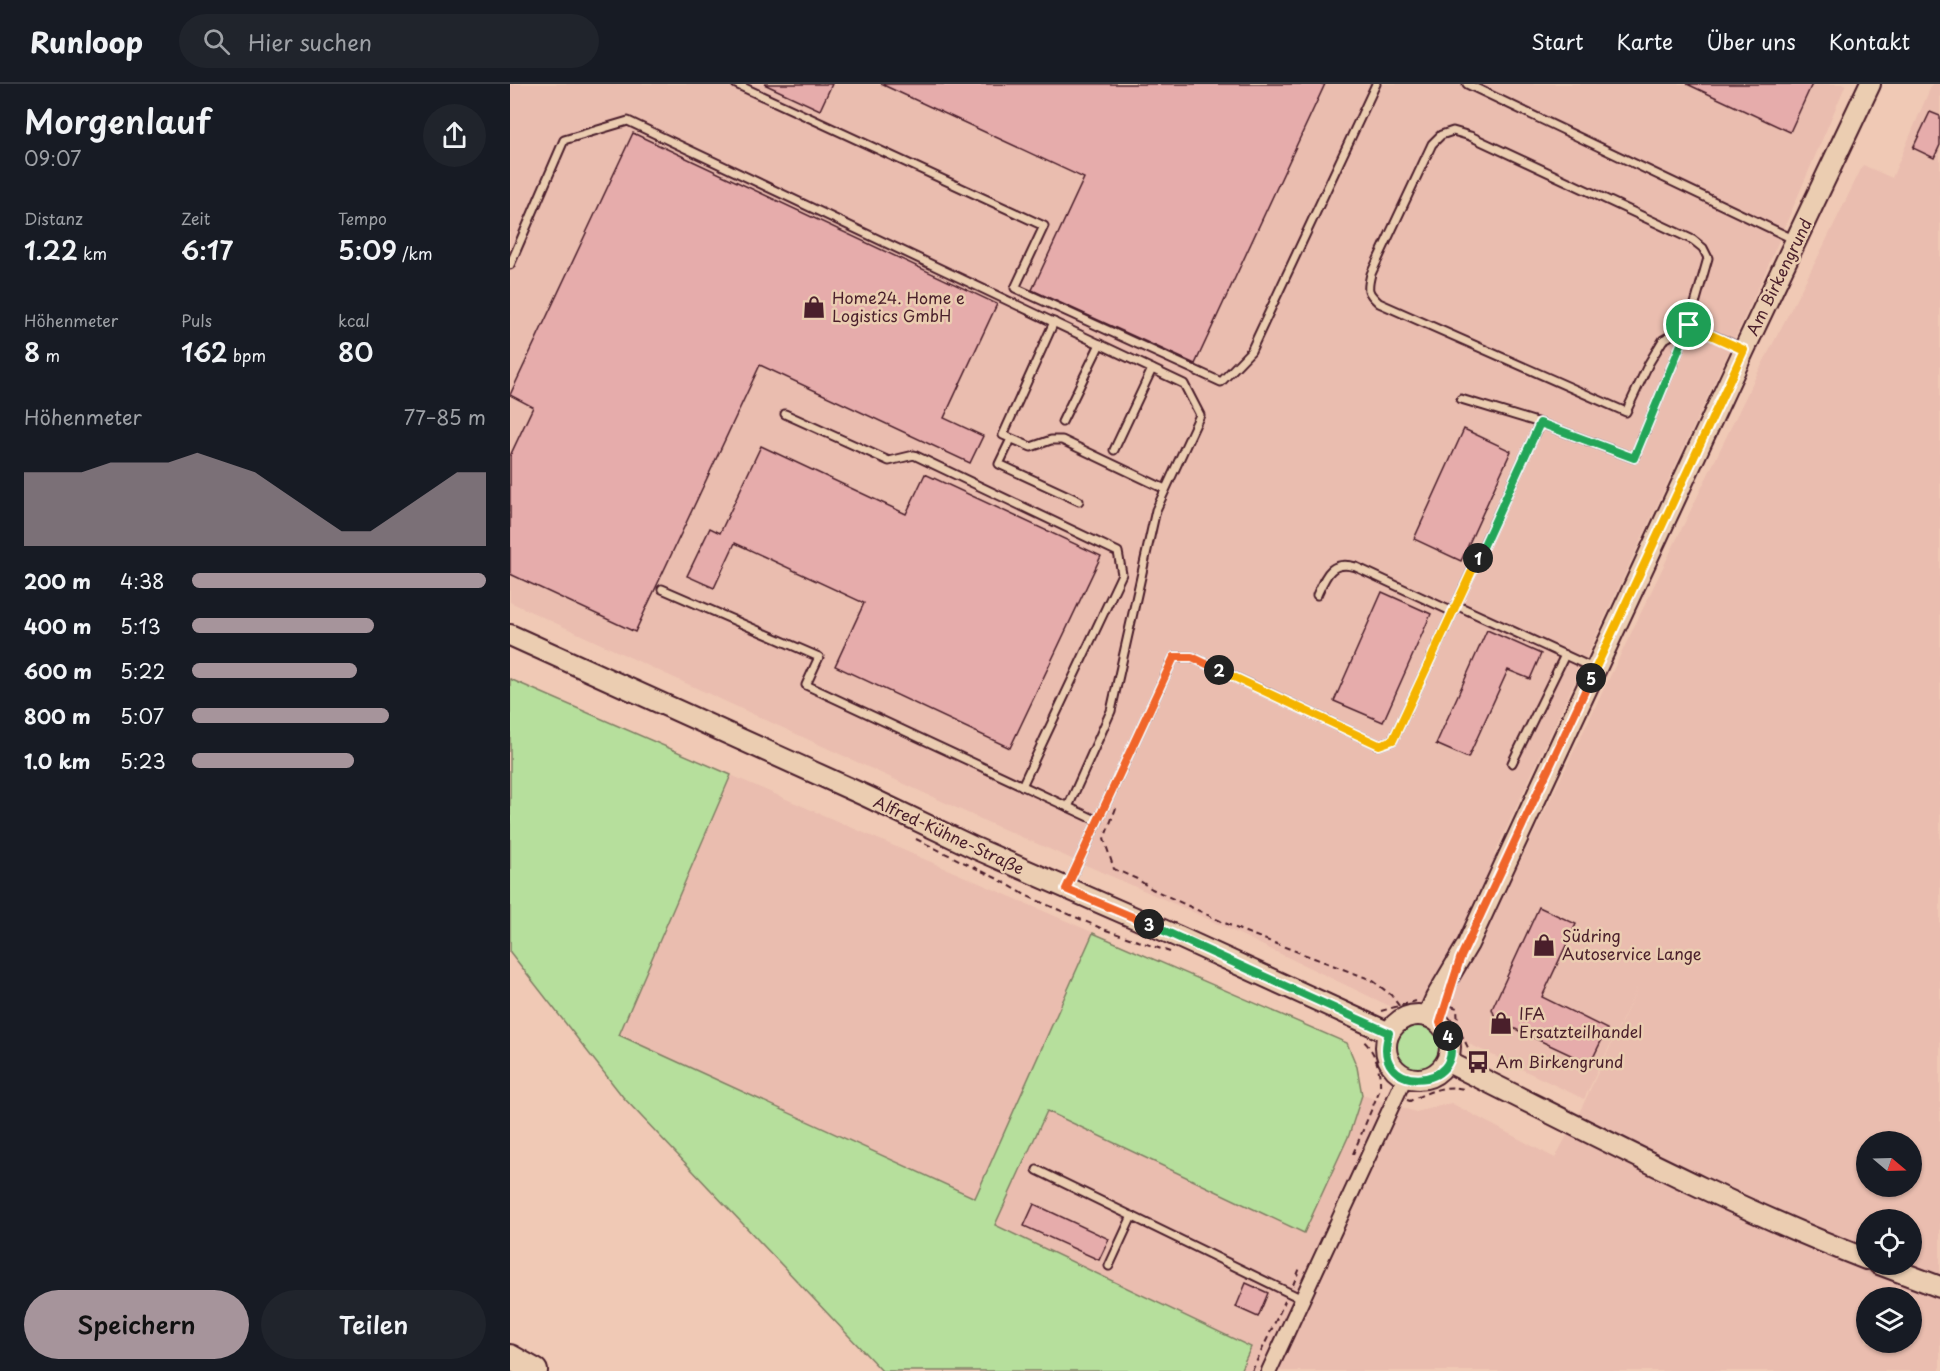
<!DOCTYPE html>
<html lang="de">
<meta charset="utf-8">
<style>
:root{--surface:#171b24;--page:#20242c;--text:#f1f3f6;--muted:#9ea1a6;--line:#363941;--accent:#a6949b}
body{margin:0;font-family:"Playpen Sans",sans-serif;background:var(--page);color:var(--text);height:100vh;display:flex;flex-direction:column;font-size:22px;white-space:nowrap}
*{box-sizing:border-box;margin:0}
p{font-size:20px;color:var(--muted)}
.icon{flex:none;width:33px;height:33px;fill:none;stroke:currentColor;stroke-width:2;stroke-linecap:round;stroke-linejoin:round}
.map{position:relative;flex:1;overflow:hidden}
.details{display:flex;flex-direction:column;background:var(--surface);width:510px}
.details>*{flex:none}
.needle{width:39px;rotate:109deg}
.controls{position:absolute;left:1346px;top:1047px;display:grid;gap:12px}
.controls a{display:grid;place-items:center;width:66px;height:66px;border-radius:50%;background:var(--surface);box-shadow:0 2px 4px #0004;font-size:30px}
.pin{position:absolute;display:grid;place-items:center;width:51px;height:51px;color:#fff;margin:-26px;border:3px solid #fff;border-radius:50%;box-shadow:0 2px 6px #0007}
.km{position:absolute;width:30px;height:30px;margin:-15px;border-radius:50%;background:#222;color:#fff;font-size:16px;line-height:30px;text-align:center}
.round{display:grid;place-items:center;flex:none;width:63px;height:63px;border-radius:32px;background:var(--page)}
.overview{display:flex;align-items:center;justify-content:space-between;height:102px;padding:0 24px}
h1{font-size:33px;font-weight:600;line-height:45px}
.figures{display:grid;grid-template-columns:repeat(3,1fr);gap:9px;height:102px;padding:6px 24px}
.figures div{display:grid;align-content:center}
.figures b{font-size:26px;font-weight:600}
.figures small{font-size:16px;font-weight:400}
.figures p{font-size:16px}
.chart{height:168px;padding:12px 24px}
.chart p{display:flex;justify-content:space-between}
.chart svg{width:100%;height:108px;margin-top:6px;fill:var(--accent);opacity:.7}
.button{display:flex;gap:12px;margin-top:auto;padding:12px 24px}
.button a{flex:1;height:69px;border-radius:36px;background:var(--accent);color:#111;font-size:24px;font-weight:600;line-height:69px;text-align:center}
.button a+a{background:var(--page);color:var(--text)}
ul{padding:0 24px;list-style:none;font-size:20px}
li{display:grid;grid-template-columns:96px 72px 1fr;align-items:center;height:45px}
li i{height:15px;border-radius:8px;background:var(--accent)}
header{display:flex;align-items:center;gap:36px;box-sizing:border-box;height:84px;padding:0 30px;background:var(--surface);border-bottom:2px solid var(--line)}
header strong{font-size:28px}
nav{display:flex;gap:33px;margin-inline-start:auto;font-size:21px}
.search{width:420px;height:54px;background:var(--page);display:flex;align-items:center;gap:15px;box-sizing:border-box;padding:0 21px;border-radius:33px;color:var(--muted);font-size:22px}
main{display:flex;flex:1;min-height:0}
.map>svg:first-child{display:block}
</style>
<header>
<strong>Runloop</strong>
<div class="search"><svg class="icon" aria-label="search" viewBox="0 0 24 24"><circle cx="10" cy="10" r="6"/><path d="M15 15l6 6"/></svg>Hier suchen</div>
<nav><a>Start</a><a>Karte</a><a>Über uns</a><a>Kontakt</a></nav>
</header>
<main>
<section class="details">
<div class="overview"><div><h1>Morgenlauf</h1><p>09:07</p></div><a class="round"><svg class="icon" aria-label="share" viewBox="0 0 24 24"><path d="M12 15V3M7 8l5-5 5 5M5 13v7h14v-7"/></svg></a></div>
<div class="figures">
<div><p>Distanz</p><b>1.22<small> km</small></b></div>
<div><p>Zeit</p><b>6:17</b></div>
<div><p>Tempo</p><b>5:09<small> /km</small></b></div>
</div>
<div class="figures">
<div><p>Höhenmeter</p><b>8<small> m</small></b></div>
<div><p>Puls</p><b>162<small> bpm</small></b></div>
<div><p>kcal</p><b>80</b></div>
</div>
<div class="chart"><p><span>Höhenmeter</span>77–85 m</p>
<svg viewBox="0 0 160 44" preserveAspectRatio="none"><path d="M0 44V14L10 14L20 14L30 10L40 10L50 10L60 6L70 10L80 14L90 22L100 30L110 38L120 38L130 30L140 22L150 14L160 14V44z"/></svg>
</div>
<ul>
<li><b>200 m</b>4:38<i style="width:100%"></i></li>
<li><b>400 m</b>5:13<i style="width:62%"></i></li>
<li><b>600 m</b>5:22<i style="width:56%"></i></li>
<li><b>800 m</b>5:07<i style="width:67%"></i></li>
<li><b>1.0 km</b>5:23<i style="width:55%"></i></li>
</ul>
<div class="button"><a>Speichern</a><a>Teilen</a></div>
</section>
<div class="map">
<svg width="1430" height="1287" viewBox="0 0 1430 1287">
<rect width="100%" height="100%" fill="#f0c9b5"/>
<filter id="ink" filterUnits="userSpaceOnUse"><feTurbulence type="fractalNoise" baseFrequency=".0167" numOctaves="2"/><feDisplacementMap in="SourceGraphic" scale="12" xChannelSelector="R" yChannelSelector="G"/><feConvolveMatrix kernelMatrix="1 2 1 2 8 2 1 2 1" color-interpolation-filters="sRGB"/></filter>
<g filter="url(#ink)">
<path fill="#eabdaf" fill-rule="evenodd" d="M0 0H1336L1251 198 984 771 1008 782 1242 300 1310 169 1353 81 1382 94 1422 0H1430V1287H372L113 1013 0 868V595L837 959 847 983 852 1011 906 1028 941 1019 1045 1074 1072 1023 1128 903 1074 1015 683 828 477 738 0 518ZM1356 1058H1401V1102H1356ZM1356 1136H1401V1180H1356ZM1356 1214H1401V1258H1356Z"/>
<g fill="#b6df9c" stroke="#807f64" stroke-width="1.5">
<path d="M0 595 221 691 109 951 465 1114 583 849 837 959 847 983 852 1011 839 1051 794 1149 537 1027 485 1141 741 1263 730 1287H372L113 1013 0 868Z"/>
<circle cx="909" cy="964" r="26"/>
</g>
<g fill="#e6acab" stroke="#4a1f2b" stroke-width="1.5">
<path d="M254 0H322L310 26Z"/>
<path d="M371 0H815L685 280 522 206 574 94Z"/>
<path d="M1177 0H1302L1280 48Z"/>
<path d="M1420 28 1430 32V61L1424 74 1403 64Z"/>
<path d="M123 49 487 220 434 334 473 352 460 379 250 281 125 548 0 490V372L23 323 0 311Z"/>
<path d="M954 345 1001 367 951 477 904 455Z"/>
<path d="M251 362 396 430 415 390 591 472 500 664 325 582 354 519 225 459 204 504 177 492 200 444 210 449Z"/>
<path d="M872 508 921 530 873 638 824 617Z"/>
<path d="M977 546 1031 570 1020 595 998 586 958 674 926 660Z"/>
<path d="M1029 823 1066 840 1032 913 1097 945 1080 980 986 936 982 925Z"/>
<path d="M524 1120 599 1155 589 1176 514 1142Z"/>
<path d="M736 1199 758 1209 748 1233 726 1223Z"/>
</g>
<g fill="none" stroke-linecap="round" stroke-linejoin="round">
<g stroke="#4a1f2b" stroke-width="11">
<g id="lane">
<path d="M226 0 534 142 505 204 711 298 741 267 866 0"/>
<path d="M957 0 1285 156"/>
<path d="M943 47 960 52 1183 156 1193 164 1198 174 1179 241 1153 256 1139 279 1116 328 869 219C857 208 857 206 861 190L922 60 931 51Z"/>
<path d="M0 181 54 56 118 37 674 300 690 331 646 426 601 627 558 723"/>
<path d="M544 238 493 351 521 363 541 356H552L655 405"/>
<path d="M951 315 1030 339 1124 374 1179 241 1232 264"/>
<path d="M275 330 379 377 404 371 608 468 612 490 512 702"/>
<path d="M552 338 590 260"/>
<path d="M501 355 489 380 569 417"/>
<path d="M604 366 642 285"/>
<path d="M152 505 309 573 296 601 588 737"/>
<path d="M807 511C816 491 821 476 846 483L943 528"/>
<path d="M946 521 1030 339"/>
<path d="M1002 679 1055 571"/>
<path d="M558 801 664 573H682L869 661 883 656 946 521 1083 584"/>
<path d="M527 1086 792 1215"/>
<path d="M599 1182 622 1132"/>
</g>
</g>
<g stroke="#4a1f2b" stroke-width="18">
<path id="street" d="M759 1287 895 993"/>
</g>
<g stroke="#4a1f2b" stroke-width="24">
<g id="secondary">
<path d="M0 551 356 712 465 764 671 854 879 949"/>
<circle cx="908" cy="963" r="32"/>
<path d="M918 932 926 914 958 860 1234 266 1360 0"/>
<path d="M938 978C1076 1046 1212 1119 1356 1175"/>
<path d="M1369 1180 1430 1203"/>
</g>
</g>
<g stroke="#4a1f2b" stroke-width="28">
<path id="highway" d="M0 1273 25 1287"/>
</g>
<g stroke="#4a1f2b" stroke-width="2" stroke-dasharray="6 4.5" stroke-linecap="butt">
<path d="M606 724 594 755 604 785 627 795 642 805 730 846 862 896 881 911 890 923"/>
<path d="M406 755 490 796 517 812 593 845 660 868"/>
<path d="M941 922 947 924 948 943 962 972"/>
<path d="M871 927 906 917"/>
<path d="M897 1016 900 1017C917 1008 936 1000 954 1005"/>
<path d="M843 1070 870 1005C871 988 866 966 851 955"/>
<path d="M783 1201 790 1184"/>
<path d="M742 1287 775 1217"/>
</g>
<use href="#lane" stroke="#ebcdb1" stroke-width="7"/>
<use href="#street" stroke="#ebcdb1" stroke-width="14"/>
<use href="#secondary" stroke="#ebcdb1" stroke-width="20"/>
<use href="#highway" stroke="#ebcdb1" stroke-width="24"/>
</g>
</g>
<g fill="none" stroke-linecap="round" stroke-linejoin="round" filter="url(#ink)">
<g stroke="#fff" stroke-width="12">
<path id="split-1" d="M968 474 1030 339 1124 374 1179 241"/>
</g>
<g stroke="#fff" stroke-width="12">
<path id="split-2" d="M709 586 869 661 883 656 968 474"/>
</g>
<g stroke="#fff" stroke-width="12">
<path id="split-3" d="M639 840 556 805 664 573H682L709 586"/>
</g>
<g stroke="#fff" stroke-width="12">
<path id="split-4" d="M639 840 879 949C858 1012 959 1007 938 952"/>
</g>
<g stroke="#fff" stroke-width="12">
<path id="split-5" d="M938 952 930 939 950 875 1081 594"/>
</g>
<g stroke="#fff" stroke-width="12">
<path id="split-6" d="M1081 594 1234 266 1179 241"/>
</g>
<use href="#split-1" stroke="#22a559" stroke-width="8"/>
<use href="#split-2" stroke="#f5b400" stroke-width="8"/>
<use href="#split-3" stroke="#f0652b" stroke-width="8"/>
<use href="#split-4" stroke="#22a559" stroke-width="8"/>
<use href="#split-5" stroke="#f0652b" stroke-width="8"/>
<use href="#split-6" stroke="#f5b400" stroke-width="8"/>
</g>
<defs>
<g id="shop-bare" transform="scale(1.8)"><path d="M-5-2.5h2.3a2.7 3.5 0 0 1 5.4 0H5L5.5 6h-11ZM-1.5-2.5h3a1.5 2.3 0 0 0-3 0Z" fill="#4a1f2b" stroke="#ebcdb1" stroke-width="2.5" paint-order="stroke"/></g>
<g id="bus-bare" transform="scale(1.8)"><path d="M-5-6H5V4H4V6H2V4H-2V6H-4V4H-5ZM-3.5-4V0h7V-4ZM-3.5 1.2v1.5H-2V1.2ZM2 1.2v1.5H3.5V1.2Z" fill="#4a1f2b" stroke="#ebcdb1" stroke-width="2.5" paint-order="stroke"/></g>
</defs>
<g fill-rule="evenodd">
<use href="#shop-bare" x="304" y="223"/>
<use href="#shop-bare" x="1034" y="861"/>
<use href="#shop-bare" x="991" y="939"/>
<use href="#bus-bare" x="968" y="978"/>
</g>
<g text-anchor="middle" stroke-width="5" stroke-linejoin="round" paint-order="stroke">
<g font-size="16" fill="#4a1f2b" stroke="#ebcdb1">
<text transform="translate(1269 193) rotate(-64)" y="6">Am Birkengrund</text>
<text transform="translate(439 751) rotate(25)" y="6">Alfred-Kühne-Straße</text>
</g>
<g font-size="16" fill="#4a1f2b" stroke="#ebcdb1" text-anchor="start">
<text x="322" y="220">Home24. Home e<tspan x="322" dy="18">Logistics GmbH</tspan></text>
<text x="1052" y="858">Südring<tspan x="1052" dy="18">Autoservice Lange</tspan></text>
<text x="1009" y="936">IFA<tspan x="1009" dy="18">Ersatzteilhandel</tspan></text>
<text x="986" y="984">Am Birkengrund</text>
</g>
</g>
</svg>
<div class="controls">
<a><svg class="needle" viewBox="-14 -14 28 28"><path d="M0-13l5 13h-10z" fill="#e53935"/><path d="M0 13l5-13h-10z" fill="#9ea1a6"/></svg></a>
<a><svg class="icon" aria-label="locate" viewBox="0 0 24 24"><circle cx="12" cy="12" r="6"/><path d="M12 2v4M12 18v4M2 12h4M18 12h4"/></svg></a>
<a><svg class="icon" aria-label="layers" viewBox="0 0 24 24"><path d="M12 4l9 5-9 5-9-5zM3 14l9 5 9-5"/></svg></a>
</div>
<div class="pin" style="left:1179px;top:241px;background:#1e9e55"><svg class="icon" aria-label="arrive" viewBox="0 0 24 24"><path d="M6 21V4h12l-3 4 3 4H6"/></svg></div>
<b class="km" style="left:968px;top:474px">1</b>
<b class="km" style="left:709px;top:586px">2</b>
<b class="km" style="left:639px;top:840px">3</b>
<b class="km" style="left:938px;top:952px">4</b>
<b class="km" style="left:1081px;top:594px">5</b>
</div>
</main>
